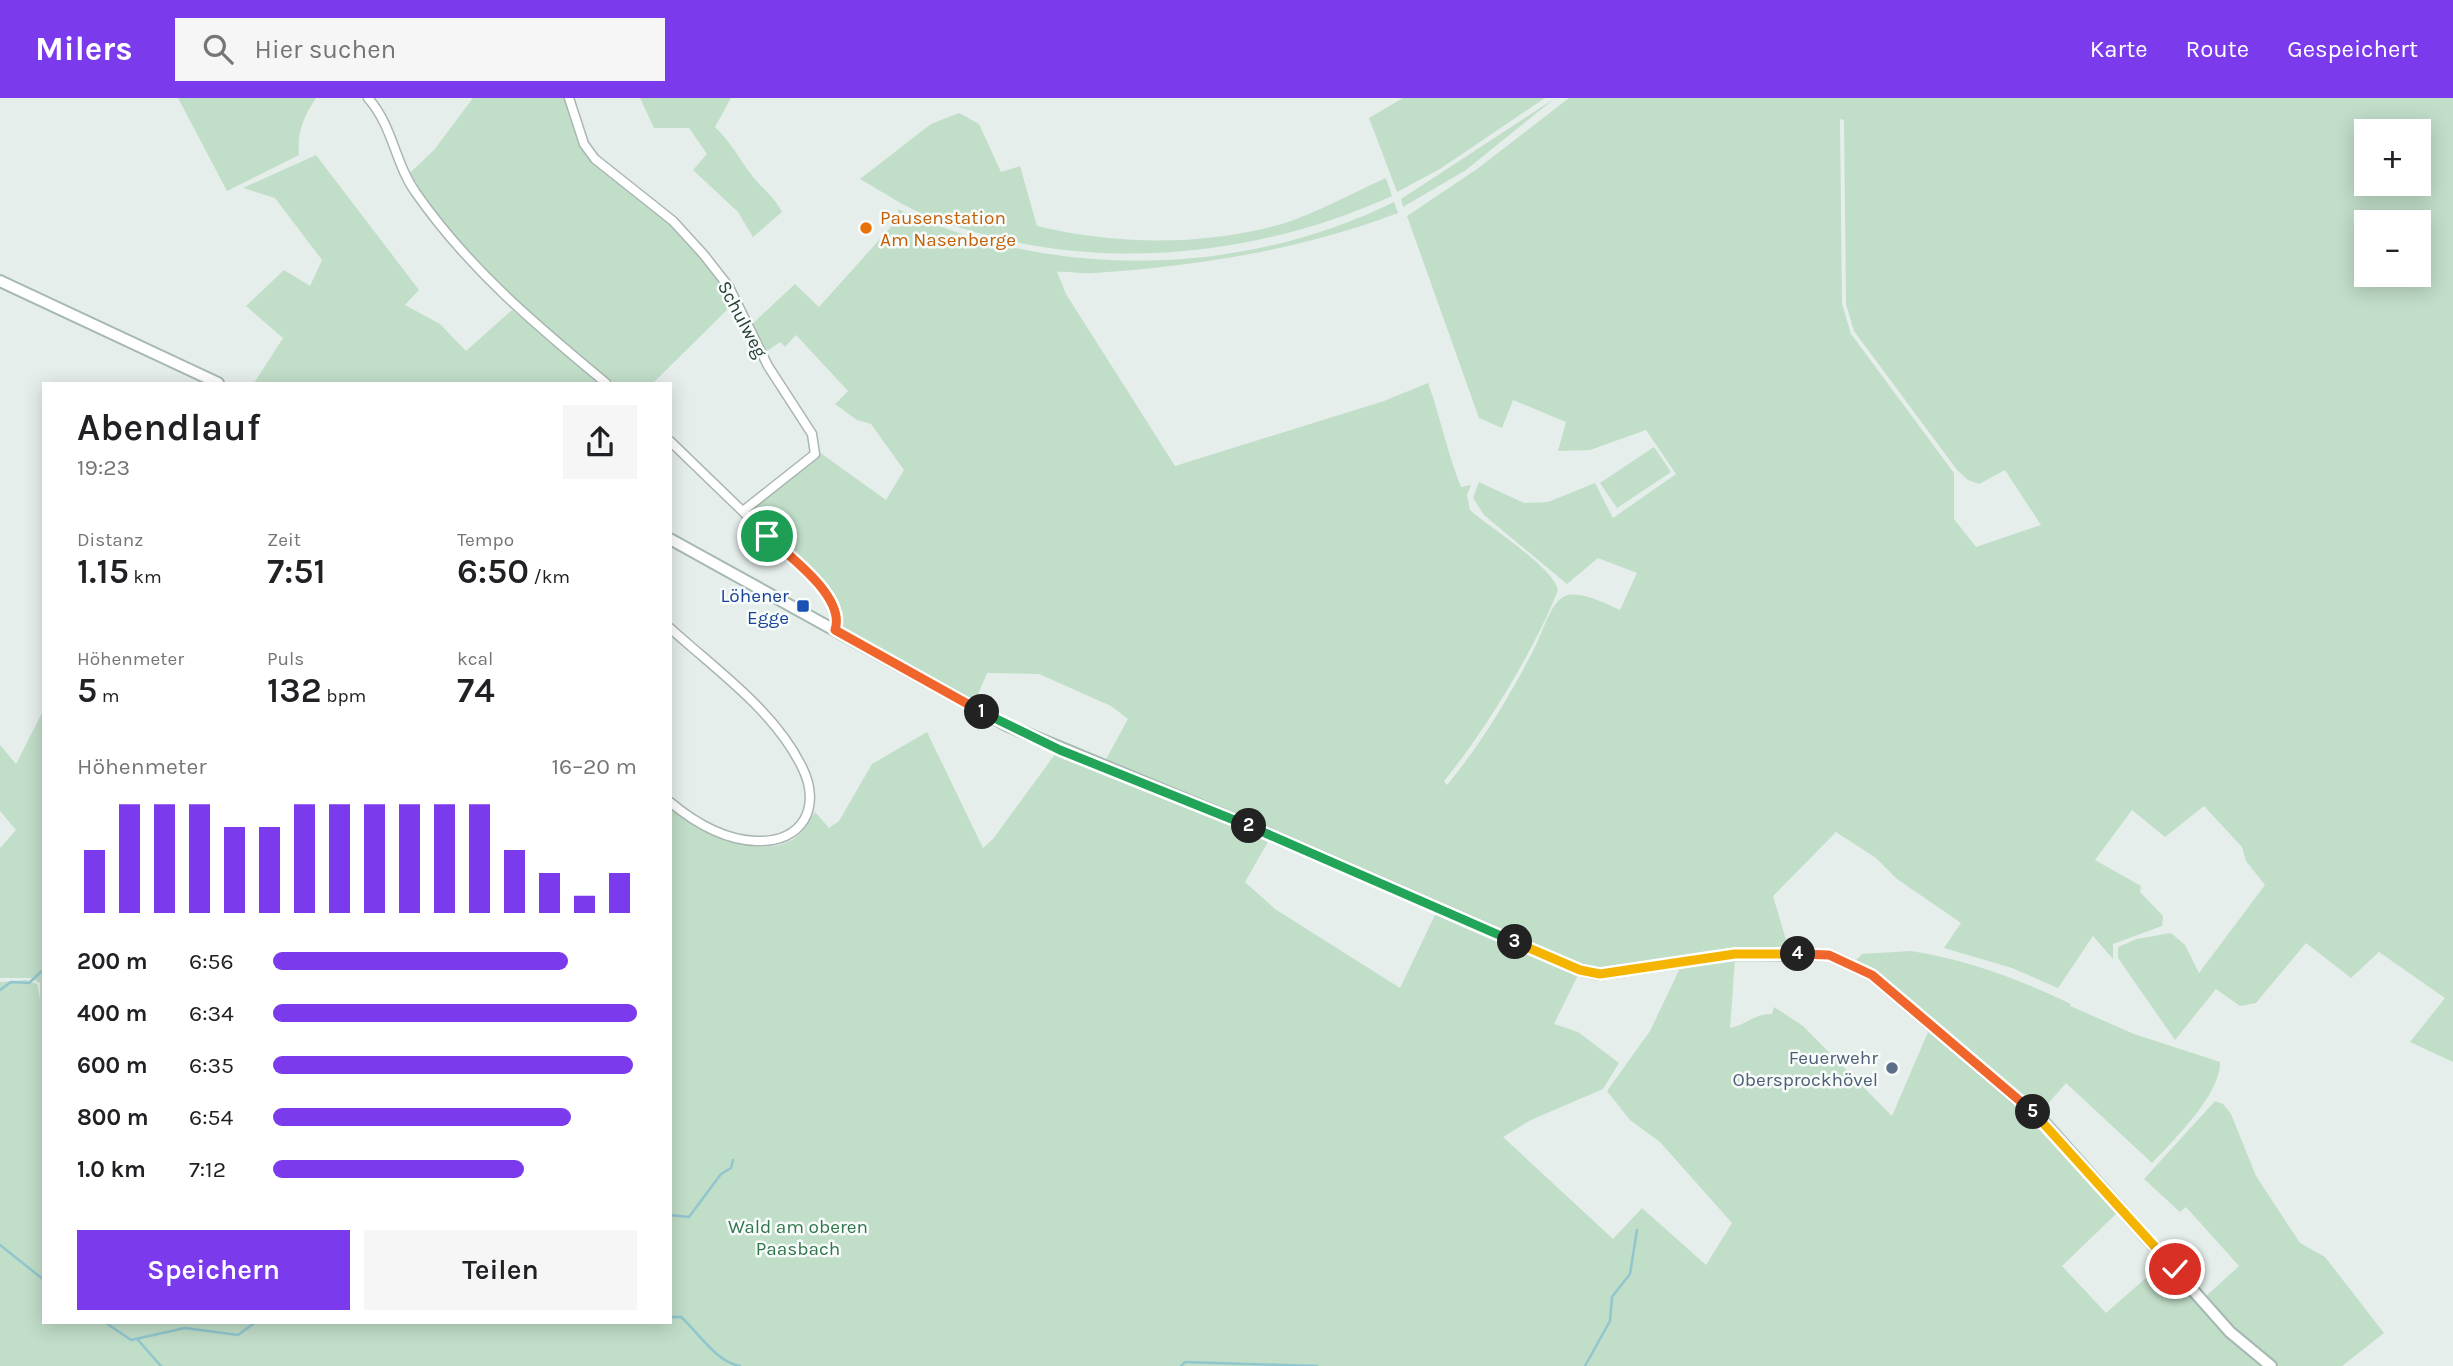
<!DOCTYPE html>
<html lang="de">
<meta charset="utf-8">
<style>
:root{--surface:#fff;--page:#f6f6f6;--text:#202124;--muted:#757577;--accent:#7c3aed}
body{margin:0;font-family:Karla,sans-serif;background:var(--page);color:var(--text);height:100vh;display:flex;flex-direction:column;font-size:26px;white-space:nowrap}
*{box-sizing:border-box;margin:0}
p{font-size:23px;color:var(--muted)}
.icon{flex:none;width:38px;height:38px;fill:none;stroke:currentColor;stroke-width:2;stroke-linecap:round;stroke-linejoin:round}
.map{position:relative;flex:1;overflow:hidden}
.panel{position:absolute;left:42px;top:284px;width:630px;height:942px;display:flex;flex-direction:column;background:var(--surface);border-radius:0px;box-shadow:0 4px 18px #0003}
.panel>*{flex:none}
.fabs{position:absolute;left:2354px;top:21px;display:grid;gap:14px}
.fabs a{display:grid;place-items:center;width:77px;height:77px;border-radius:0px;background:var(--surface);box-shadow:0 4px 18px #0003;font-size:35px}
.pin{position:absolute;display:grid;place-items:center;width:60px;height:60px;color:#fff;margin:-30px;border:4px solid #fff;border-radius:50%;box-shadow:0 2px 7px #0007}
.km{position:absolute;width:35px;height:35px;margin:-18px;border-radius:50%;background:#222;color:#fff;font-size:19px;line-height:35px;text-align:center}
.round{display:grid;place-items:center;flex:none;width:74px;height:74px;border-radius:0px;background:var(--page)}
.overview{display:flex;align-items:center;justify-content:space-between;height:119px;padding:0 35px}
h1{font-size:38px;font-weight:600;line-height:52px}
.metrics{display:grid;grid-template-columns:repeat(3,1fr);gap:10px;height:119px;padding:7px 35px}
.metrics div{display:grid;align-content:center}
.metrics b{font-size:35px;font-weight:600}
.metrics small{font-size:19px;font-weight:400}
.metrics p{font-size:19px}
.chart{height:196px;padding:14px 35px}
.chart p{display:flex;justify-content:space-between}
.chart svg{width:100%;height:126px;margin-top:7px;stroke:var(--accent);stroke-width:6}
.button{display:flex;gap:14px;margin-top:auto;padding:14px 35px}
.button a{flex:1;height:80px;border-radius:0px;background:var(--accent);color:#fff;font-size:28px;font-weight:600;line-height:80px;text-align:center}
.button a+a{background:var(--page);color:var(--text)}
ul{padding:0 35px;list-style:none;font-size:23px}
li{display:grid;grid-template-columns:112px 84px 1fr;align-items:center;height:52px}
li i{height:18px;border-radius:9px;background:var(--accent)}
header{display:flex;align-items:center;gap:42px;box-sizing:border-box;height:98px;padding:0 35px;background:var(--accent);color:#fff}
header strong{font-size:33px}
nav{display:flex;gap:38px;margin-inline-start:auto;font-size:24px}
.search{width:490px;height:63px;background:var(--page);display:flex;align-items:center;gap:18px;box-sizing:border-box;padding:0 24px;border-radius:0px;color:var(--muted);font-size:26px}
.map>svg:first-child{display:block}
</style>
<header>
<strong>Milers</strong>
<div class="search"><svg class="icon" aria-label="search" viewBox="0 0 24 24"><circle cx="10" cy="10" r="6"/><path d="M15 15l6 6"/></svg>Hier suchen</div>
<nav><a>Karte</a><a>Route</a><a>Gespeichert</a></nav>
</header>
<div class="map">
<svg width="2453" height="1268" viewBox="0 0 2453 1268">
<rect width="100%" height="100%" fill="#e6eeeb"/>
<g fill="#c1dec9" fill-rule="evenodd">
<path d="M178 0H316C303 19 297 35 299 57L227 93Z"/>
<path d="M473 0H566L582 48 672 125 703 158 734 205 653 285H610L513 206 417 93 410 75 434 52Z"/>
<path d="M640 0H731L715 29C731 44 740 62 753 79 764 92 774 99 782 114L753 139 738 114 693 72 707 56 689 30H654Z"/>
<path d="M1403 0H1545L1440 71 1397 94 1369 20Z"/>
<path d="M1569 0H2453V964L2410 944 2445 900 2379 854 2351 880 2306 845 2256 905 2240 908 2216 891 2175 942 2118 860V849L2137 841 2171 835 2185 847 2199 875 2265 787 2246 763 2242 749 2204 708 2165 739 2132 712 2095 762 2141 788 2140 794 2163 818 2162 828 2113 846V861L2093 838 2058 890 2012 870 1944 850 1961 825 1897 781 1876 760 1836 734 1773 798 1789 852 1719 851 1602 871 1581 869 1105 663 1128 621 1111 608 1039 576 987 575 975 603 842 528 836 505 748 413 819 354 886 402 904 372 871 326 857 322 835 306 848 293 796 237 785 249 780 244 763 256 751 227 795 186 819 209 890 130 899 119 898 111C1053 183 1242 179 1394 104L1398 115C1300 152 1198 168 1094 175 1082 176 1069 173 1057 174L1066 196 1175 368 1384 303 1428 285C1441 321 1447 354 1461 389L1471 387 1467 397 1470 412C1489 429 1553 469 1558 492 1535 551 1484 635 1444 683L1447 687C1482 645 1512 595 1537 545 1543 533 1552 500 1568 497 1584 494 1606 506 1620 512L1637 475 1598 460 1567 486 1484 417 1473 400 1479 384 1524 405 1548 404 1595 385 1613 420 1676 376 1646 332 1590 352 1558 353 1566 324 1513 302 1502 330 1479 320 1407 118 1477 71ZM1840 21 1844 22 1846 206 1854 233 1957 372 1968 382 1979 386 2005 372 2041 427 1976 449 1954 421V375L1851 236 1842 206ZM2366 33H2418V86H2366ZM2366 124H2418V177H2366Z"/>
<path d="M1554 1 1466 72 1403 109 1401 101Z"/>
<path d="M959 15 979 26 1001 74 1020 68 1037 128C1116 147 1203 148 1282 126 1317 115 1352 95 1386 80L1392 98C1248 163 1080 177 930 119 906 110 883 94 860 81L931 26Z"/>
<path d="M316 57 419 192 405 207 440 226 466 253 512 212 601 285H254L283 240 246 208 284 172 310 188 322 162 275 100 243 90Z"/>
<path d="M1654 349 1671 374 1617 410 1600 385Z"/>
<path d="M44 611V1223H670V709C698 734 759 764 795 740 804 734 809 723 815 714L829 730 839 723 872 666 927 634 983 750 993 741 1056 655 1269 742 1245 784 1275 811 1400 890 1436 815 1579 875 1554 926 1578 934 1619 965 1603 991 1531 1022 1503 1039 1613 1141 1642 1110 1706 1167 1732 1125 1660 1044 1630 1022 1607 993 1650 933 1682 866 1735 861 1730 930C1746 927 1755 915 1772 916L1774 909 1803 928 1892 1018 1928 934 2035 1022 2118 1114 2062 1168 2106 1215 2163 1165 2225 1236 2262 1268H0V884L26 882 37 886 40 901V885L31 880H0V750L16 732 0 713V647L16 666Z"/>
<path d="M1911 853C1968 862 2019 881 2071 906L2070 908 2134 936 2220 964C2221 996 2173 1043 2152 1065L2066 985 2040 1015 1875 874 1855 863 1862 856Z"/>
<path d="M2215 1003 2223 1006 2231 1016 2256 1078 2300 1145 2325 1159 2384 1235 2342 1268H2279L2233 1230 2204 1200 2239 1168 2186 1109 2180 1114 2144 1081Z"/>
</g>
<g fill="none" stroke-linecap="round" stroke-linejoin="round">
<g stroke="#92c6cf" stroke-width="2.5">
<path d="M0 892 11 884 29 885 44 871"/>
<path d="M670 1117 689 1119 721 1076 731 1070 733 1062"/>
<path d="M0 1147 44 1182"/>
<path d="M670 1219H681C699 1235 716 1264 740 1268"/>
<path d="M103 1223 131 1242 185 1230 238 1237 257 1223"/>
<path d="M138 1242 161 1268"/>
<path d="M1181 1268 1185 1264 1317 1268"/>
<path d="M1585 1268 1610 1223 1612 1199 1630 1176 1637 1132"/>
</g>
<g stroke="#a9b6b2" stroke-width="11">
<g id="street">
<path d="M368 0C393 28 395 66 416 95 469 171 536 227 606 285"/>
<path d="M569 0 584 46 595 61 673 123 704 157 729 189 768 268 812 336 815 356 743 413"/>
<path d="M670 343 823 491 836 511 835 532"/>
<path d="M670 530C716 572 774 612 802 669 822 709 803 745 756 743 725 742 694 724 670 704"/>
</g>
</g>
<g stroke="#a5b9b2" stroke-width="14">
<g id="secondary">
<path d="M0 183 218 285"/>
<path d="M670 441 1006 627 1259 732 1580 872 1599 876 1735 856 1829 857 1872 877 2042 1022 2230 1234 2271 1268"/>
</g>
</g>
<use href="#street" stroke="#fff" stroke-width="8"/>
<use href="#secondary" stroke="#fff" stroke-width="10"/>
</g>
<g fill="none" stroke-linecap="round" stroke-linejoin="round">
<g stroke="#fff" stroke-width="14">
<path id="split-1" d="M767 438C790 459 846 499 835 532L982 614"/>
</g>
<g stroke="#fff" stroke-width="14">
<path id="split-2" d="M982 614 1060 652 1249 728"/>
</g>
<g stroke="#fff" stroke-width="14">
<path id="split-3" d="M1249 728 1515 844"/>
</g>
<g stroke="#fff" stroke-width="14">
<path id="split-4" d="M1515 844 1580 872 1600 876 1735 856H1798"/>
</g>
<g stroke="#fff" stroke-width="14">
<path id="split-5" d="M1798 856 1829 857 1872 877 2033 1014"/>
</g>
<g stroke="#fff" stroke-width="14">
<path id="split-6" d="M2033 1014 2175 1171"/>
</g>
<use href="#split-1" stroke="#f0652b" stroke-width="9"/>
<use href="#split-2" stroke="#22a559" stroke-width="9"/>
<use href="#split-3" stroke="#22a559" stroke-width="9"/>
<use href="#split-4" stroke="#f5b400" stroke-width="9"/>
<use href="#split-5" stroke="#f0652b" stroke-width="9"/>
<use href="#split-6" stroke="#f5b400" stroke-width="9"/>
</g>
<circle fill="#e8710a" stroke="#f7fbf9" stroke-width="2.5" cx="866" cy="130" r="7"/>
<rect fill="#1a4fb4" stroke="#f7fbf9" stroke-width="2.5" x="796" y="501" width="14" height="14" rx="3.5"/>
<circle fill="#5c6f8a" stroke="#f7fbf9" stroke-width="2.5" cx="1892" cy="970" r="7"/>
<g text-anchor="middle" stroke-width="5" stroke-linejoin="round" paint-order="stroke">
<g font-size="19" fill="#c56008" stroke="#f7fbf9" text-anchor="start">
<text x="880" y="126">Pausenstation<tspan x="880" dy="22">Am Nasenberge</tspan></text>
</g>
<g font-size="19" fill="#264039" stroke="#f7fbf9">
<text transform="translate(743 221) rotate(62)" y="7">Schulweg</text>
</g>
<g font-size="19" fill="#164399" stroke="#f7fbf9" text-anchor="end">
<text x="789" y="504">Löhener<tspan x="789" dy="22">Egge</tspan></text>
</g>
<g font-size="19" fill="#4e5e75" stroke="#f7fbf9" text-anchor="end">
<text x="1878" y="966">Feuerwehr<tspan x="1878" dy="22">Obersprockhövel</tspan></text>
</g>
<g font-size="19" fill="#32754c" stroke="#f7fbf9">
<text x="798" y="1135">Wald am oberen<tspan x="798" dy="22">Paasbach</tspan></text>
</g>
</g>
</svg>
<div class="fabs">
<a>+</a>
<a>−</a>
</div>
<div class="pin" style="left:767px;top:438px;background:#1e9e55"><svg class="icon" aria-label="arrive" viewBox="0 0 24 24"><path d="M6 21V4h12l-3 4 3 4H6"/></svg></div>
<div class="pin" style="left:2175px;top:1171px;background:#d93025"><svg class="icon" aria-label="check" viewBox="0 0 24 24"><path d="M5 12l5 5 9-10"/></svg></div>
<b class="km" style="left:982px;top:614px">1</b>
<b class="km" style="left:1249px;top:728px">2</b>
<b class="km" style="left:1515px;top:844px">3</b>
<b class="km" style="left:1798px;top:856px">4</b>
<b class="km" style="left:2033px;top:1014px">5</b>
<section class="panel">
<div class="overview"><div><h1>Abendlauf</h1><p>19:23</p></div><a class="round"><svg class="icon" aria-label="share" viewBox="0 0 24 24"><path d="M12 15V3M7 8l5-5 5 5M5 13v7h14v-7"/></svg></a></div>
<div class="metrics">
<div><p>Distanz</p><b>1.15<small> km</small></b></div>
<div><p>Zeit</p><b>7:51</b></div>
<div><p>Tempo</p><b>6:50<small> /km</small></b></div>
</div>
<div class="metrics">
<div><p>Höhenmeter</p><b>5<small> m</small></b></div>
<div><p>Puls</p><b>132<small> bpm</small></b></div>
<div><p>kcal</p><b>74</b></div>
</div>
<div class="chart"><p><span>Höhenmeter</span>16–20 m</p>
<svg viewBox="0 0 160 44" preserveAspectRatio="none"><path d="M5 44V22M15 44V6M25 44V6M35 44V6M45 44V14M55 44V14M65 44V6M75 44V6M85 44V6M95 44V6M105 44V6M115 44V6M125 44V22M135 44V30M145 44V38M155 44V30"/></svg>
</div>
<ul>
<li><b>200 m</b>6:56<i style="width:81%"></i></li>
<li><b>400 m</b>6:34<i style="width:100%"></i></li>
<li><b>600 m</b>6:35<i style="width:99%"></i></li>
<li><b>800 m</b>6:54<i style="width:82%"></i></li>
<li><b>1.0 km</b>7:12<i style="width:69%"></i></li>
</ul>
<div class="button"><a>Speichern</a><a>Teilen</a></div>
</section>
</div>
